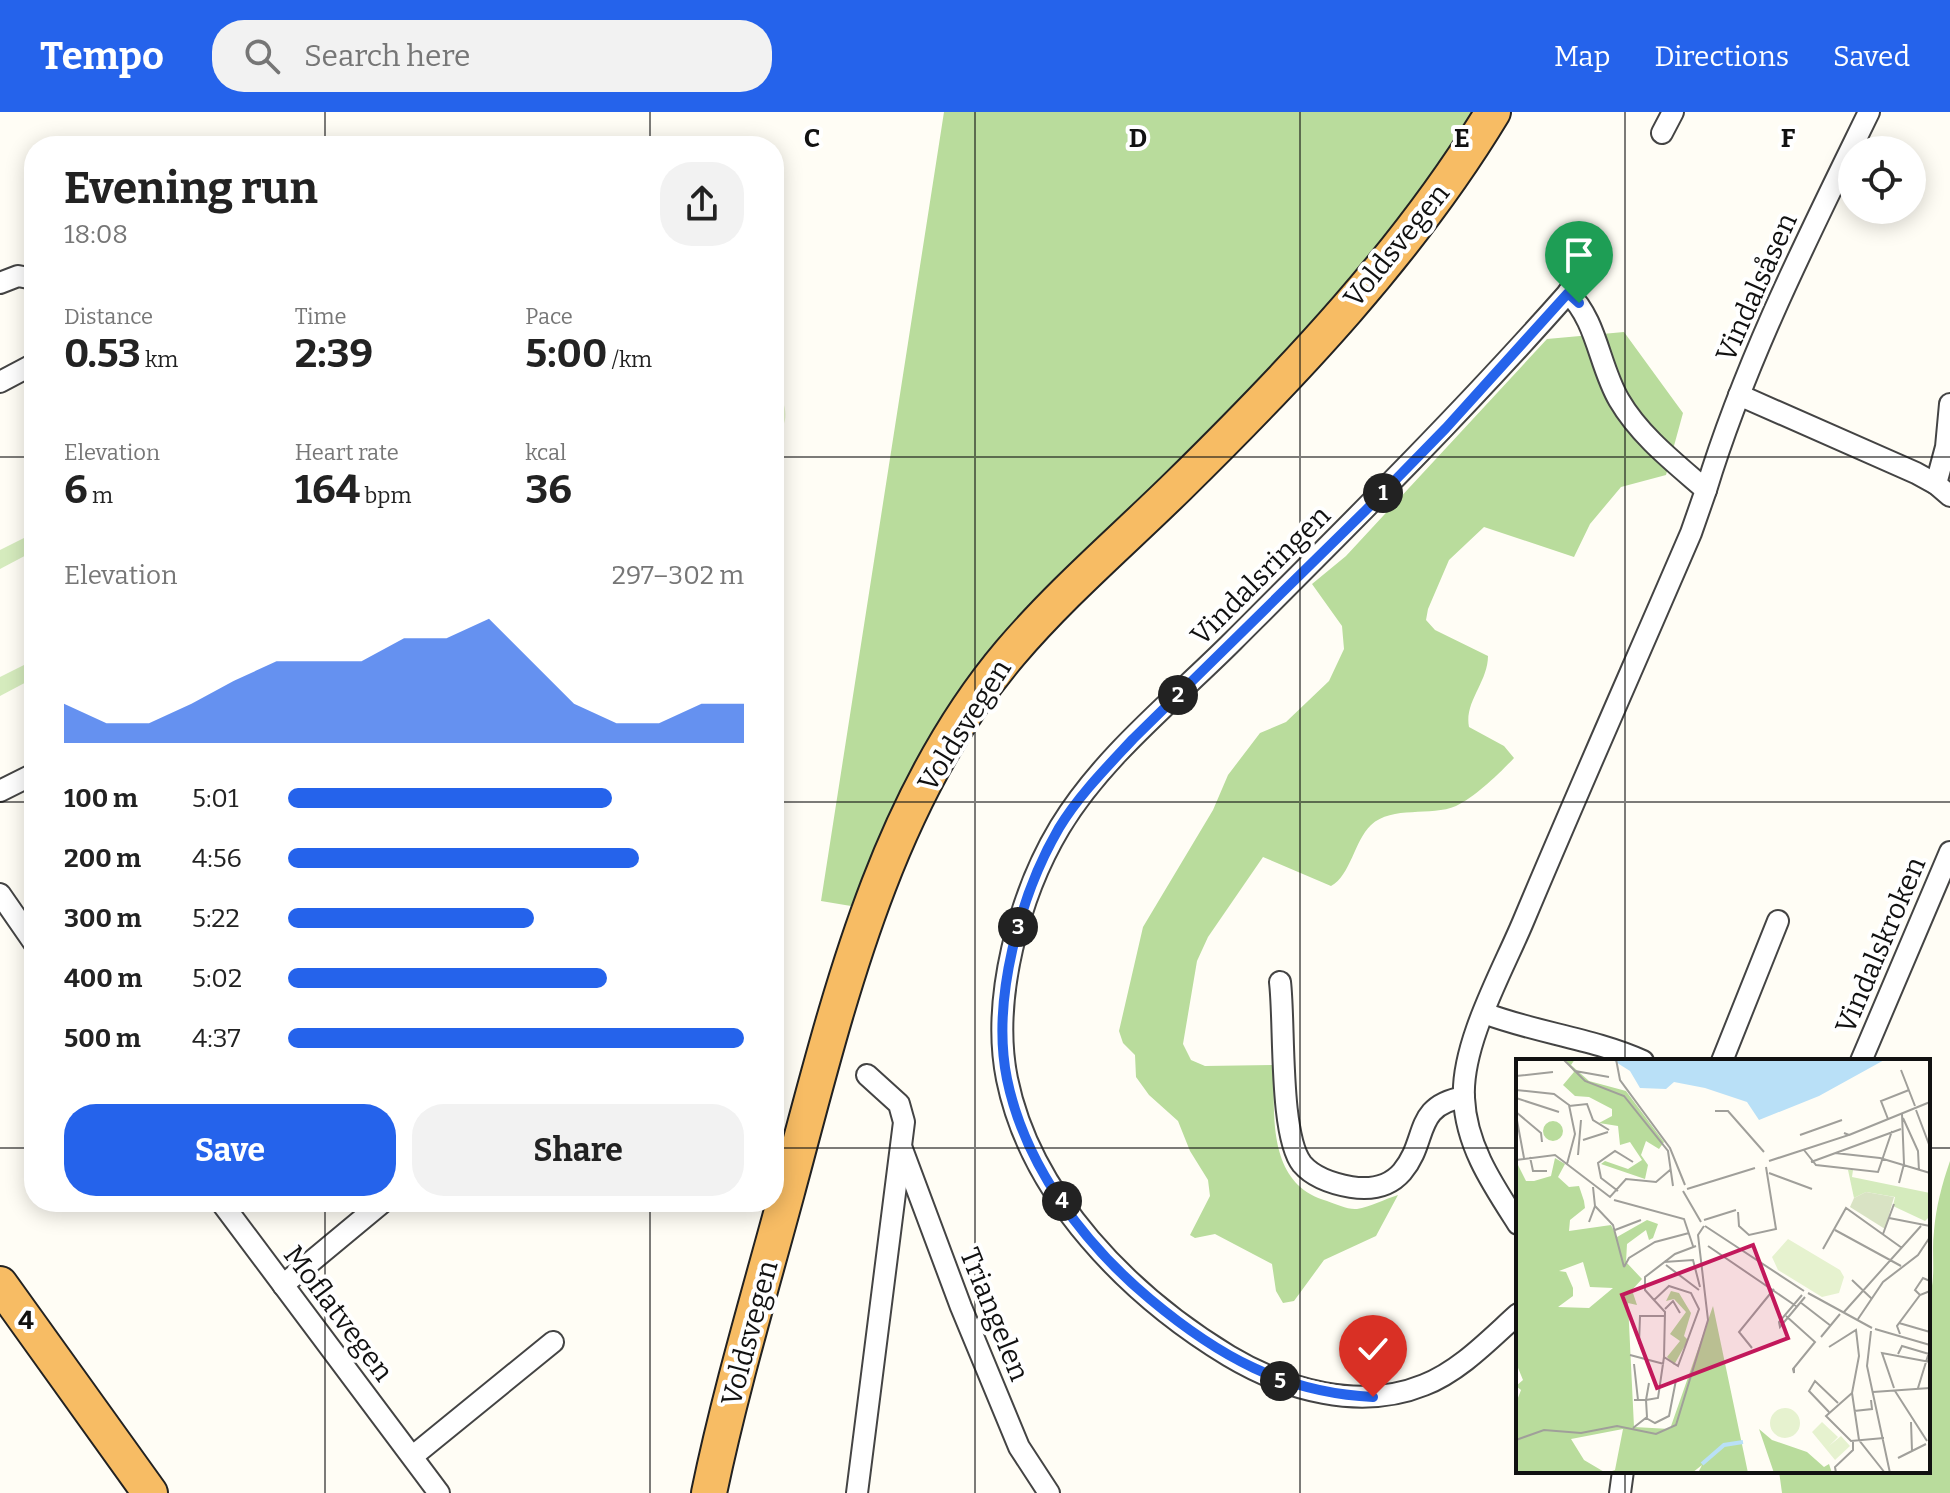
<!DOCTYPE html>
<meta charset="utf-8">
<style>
:root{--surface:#fff;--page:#f2f2f2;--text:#222;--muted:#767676;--accent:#2563eb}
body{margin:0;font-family:Bitter,serif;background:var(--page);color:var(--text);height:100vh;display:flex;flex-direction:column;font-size:30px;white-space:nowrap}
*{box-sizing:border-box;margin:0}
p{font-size:26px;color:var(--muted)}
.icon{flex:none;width:44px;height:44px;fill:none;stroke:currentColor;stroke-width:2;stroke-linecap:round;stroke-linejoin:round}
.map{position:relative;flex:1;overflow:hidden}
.sheet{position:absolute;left:24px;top:24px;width:760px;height:1076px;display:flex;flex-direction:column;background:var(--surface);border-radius:32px;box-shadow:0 4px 20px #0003}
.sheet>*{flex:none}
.controls{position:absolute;left:1838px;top:24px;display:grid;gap:16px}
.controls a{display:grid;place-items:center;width:88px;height:88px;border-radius:50%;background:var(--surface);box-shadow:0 4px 20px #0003;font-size:40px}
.pin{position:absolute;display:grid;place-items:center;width:68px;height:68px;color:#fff;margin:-82px -34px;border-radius:50% 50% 50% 0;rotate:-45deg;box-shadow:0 0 8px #0007}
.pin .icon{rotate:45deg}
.km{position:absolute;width:40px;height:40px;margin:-20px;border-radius:50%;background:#222;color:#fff;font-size:22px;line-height:40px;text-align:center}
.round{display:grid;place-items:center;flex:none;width:84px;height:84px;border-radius:32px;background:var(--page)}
.headline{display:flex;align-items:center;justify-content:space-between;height:136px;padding:0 40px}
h1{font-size:44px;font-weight:700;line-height:60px}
.figures{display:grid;grid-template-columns:repeat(3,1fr);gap:12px;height:136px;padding:8px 40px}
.figures div{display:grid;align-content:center}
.figures b{font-size:40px;font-weight:700}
.figures small{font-size:22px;font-weight:400}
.figures p{font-size:22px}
.chart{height:224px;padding:16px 40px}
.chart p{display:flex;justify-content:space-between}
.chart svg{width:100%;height:144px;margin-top:8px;fill:var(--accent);opacity:.7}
.cta{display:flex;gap:16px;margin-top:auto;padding:16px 40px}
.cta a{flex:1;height:92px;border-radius:32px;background:var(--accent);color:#fff;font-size:32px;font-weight:700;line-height:92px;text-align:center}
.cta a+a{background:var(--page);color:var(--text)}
ul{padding:0 40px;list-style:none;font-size:26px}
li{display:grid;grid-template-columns:128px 96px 1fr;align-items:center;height:60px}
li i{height:20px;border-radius:10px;background:var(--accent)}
header{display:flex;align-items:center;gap:48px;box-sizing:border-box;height:112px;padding:0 40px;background:var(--accent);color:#fff}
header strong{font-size:38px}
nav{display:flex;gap:44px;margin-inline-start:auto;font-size:28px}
.search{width:560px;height:72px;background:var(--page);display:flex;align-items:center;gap:20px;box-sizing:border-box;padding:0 28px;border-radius:32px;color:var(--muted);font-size:30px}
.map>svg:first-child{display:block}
</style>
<header>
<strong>Tempo</strong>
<div class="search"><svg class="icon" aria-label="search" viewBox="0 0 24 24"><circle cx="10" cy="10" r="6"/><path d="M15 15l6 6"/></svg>Search here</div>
<nav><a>Map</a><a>Directions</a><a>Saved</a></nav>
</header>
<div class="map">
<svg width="1950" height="1381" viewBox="0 0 1950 1381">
<rect width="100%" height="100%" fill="#fffdf5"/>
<g fill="#d5ebbd">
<path d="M34 421V439L0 457V438Z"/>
<path d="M34 548V566L0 584V565Z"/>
</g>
<g fill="#b9dc9c">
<path d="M944 0H1509L1034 533 951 645 881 799 821 789Z"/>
<path d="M1624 220 1683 301 1666 363 1621 375 1590 412 1574 445 1484 415 1449 448 1428 497 1426 508 1435 518 1488 544C1488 570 1464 590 1469 615L1504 634 1514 646C1500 661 1475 685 1456 694 1431 705 1392 693 1371 713 1354 729 1351 763 1331 774L1263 745 1208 825 1197 849 1183 932 1191 948 1205 954 1274 953C1274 1004 1267 1072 1327 1089 1336 1092 1348 1098 1357 1097 1370 1095 1385 1087 1398 1083L1376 1124 1324 1148 1294 1189 1283 1191 1276 1179 1272 1152 1215 1122 1195 1126 1190 1123 1210 1084 1208 1068 1190 1039 1178 1009 1149 983 1136 965 1135 943 1123 931 1119 919 1143 815 1213 698 1228 663 1260 621 1286 610 1329 569 1344 537 1342 514 1312 472 1346 444 1547 227Z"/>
<path d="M1950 1049V1381H1782L1779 1359H1928V1189C1937 1166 1931 1143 1934 1119 1936 1095 1942 1072 1950 1049Z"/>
</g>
<path fill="#e6f2cf" d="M774 270C784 291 794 307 774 326Z"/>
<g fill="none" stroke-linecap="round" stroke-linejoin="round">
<g stroke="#444" stroke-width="24">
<g id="minor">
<path d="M1662 21 1673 0"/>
<path d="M0 171 18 164 34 167"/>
<path d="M1568 181 1585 154"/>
<path d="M0 270 34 252"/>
<path d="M1739 283 1916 361 1936 372 1950 384"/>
<path d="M1936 372 1946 335 1950 292"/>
<path d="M1706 378C1746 247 1809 123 1869 0"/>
<path d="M0 679 34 662"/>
<path d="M0 782 34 831"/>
<path d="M1280 870C1285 912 1279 1023 1302 1052 1314 1066 1334 1072 1351 1075 1370 1078 1389 1075 1402 1060 1429 1028 1412 994 1464 985"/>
<path d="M1484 901C1536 921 1592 926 1643 949"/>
<path d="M1722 949 1778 809"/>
<path d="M1861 949 1950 740"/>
<path d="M902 1037 961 1195 1019 1335 1049 1381"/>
<path d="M221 1090 439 1381"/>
<path d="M1518 1112C1493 1073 1466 1034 1464 986 1461 932 1502 860 1523 810 1578 679 1635 551 1691 421L1706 378C1675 351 1640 324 1619 288 1599 254 1597 208 1568 181 1461 302 1347 415 1233 529 1174 588 1103 644 1060 715 1019 783 991 888 1007 967 1031 1085 1130 1184 1229 1244 1286 1278 1360 1299 1424 1273 1460 1259 1490 1227 1518 1202"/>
<path d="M283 1173 383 1090"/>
<path d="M413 1344 553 1230"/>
<path d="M857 1381 904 1010 899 992 867 963"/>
<path d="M1620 1381 1623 1359"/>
</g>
</g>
<g stroke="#222" stroke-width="38">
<g id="trunk">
<path d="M0 1172 150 1381"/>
<path d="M709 1381C730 1280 760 1180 787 1080 837 895 883 691 1010 541 1061 481 1122 429 1178 374 1293 261 1409 139 1493 0"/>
</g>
</g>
<use href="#minor" stroke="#fff" stroke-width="20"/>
<use href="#trunk" stroke="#f7bc64" stroke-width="34"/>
</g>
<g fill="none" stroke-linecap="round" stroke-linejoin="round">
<g stroke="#fff" stroke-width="16">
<path id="route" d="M1373 1285C1284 1281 1218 1244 1150 1187 1084 1132 1025 1054 1007 967 991 889 1020 783 1059 716 1079 683 1107 655 1133 627L1365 399 1446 316 1568 181 1579 191"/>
</g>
<use href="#route" stroke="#2563eb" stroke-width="10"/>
</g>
<path fill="none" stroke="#111" stroke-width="2" stroke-opacity="0.55" d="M325 0V34M650 0V34M975 0V1381M1300 0V1381M1625 0V949M0 345H34M774 345H1950M0 690H34M774 690H1950M0 1036H34M774 1036H1518M1928 1036H1950M325 1090V1381M650 1090V1381M1625 1359V1381"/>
<g text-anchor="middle" stroke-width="8" stroke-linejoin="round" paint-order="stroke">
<g font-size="28" fill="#111" stroke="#fff">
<text transform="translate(1396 133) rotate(-51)" y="10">Voldsvegen</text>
<text transform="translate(1756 175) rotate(-66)" y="10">Vindalsåsen</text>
<text transform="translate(1260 463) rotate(-45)" y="10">Vindalsringen</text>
<text transform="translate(964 613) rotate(-58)" y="10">Voldsvegen</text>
<text transform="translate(1880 833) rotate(-67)" y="10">Vindalskroken</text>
<text transform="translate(339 1201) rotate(53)" y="10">Moflatvegen</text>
<text transform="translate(995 1202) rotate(68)" y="10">Triangelen</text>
<text transform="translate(749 1221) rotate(-75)" y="10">Voldsvegen</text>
</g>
</g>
<g transform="translate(1516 947)">
<rect width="414" height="414" fill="#fffdf5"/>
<path d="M332 111H337L336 118 414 134V157L409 162 377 147 379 138 350 133 338 139Z" fill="#d5ebbd"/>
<path d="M49 0H59L55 6 73 22 110 32 148 83 143 90 130 82 125 96 132 106 129 120 85 105 89 102 112 110 126 101 114 83 104 86 102 67 83 64 96 57V50L73 38 59 37 47 26 58 13ZM27 72a10 10 0 1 1 20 0a10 10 0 1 1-20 0ZM39 99 49 105 42 118 53 128 63 127 68 142 69 149 54 161 53 172 95 166 101 178 131 161 142 165 137 179 133 181 130 171 111 185 110 203 126 220 116 231 121 246 112 244 118 368 154 370 197 247 232 414H182L186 406 176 414H0V344L5 331 0 327 7 321 0 304V102L10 122H18L35 117ZM67 203 74 228 97 229 73 249 42 248 57 237V229L50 213 43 212ZM107 370 99 411 90 414 68 401 55 380ZM155 232 163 234 175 254 168 277 172 281 158 306 151 298 164 282 154 275 170 253 158 240 150 242ZM243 370 256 381 291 393 308 408 313 405 316 414H258Z" fill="#b9dc9c" fill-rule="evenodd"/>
<path d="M350 133 378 138 369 170 334 148 338 139Z" fill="#d9e3c4"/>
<path d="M272 180 324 211 328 218 323 234 306 238 262 211 256 198ZM254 364a15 15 0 1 1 30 0a15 15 0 1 1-30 0ZM306 363 322 378 313 387 325 377 334 387 319 401 296 373Z" fill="#e6f2cf"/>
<path d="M95 0H370L303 37 243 61 231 43 189 29 158 23 150 30 124 29 114 12Z" fill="#b9e0f7"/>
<path fill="none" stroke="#b9e0f7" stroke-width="4" d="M186 405 208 386 227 383"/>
<path fill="none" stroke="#a09f9a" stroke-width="2" d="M47 0 69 22 108 37 152 92 157 127M100 0 104 21 154 89 169 126M385 11 399 47M59 12 93 18M0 17 37 13M0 31 38 35 53 46 59 75 51 105M0 39 43 53M53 47 71 45 77 61 93 71M400 51 414 88M199 52H212L248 93M0 53 25 74 26 83M0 56 8 99M387 59 402 92 403 112M372 60 365 42 393 31M284 76 326 61M333 76 414 43M67 81 92 73M288 91 300 106 362 113 376 72M319 94 364 99 414 114M62 96 65 61M14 98 17 112H31M0 101 39 96 94 138 110 120 140 123 154 111M253 102 333 76 328 74M295 103 385 70M253 114 296 130M383 124 388 105 386 55M171 130 239 109M102 132 85 119 82 104 99 92 117 103M167 132 185 163M98 141 168 160 177 187M79 147 97 166 108 208M222 153 223 167 233 176 260 170 250 108M373 159 414 167M188 161 220 151M73 163 79 147 77 128M189 167 288 232M99 171 125 161M319 171 385 207M367 175 378 145M192 187 280 247M307 190 330 149 386 189M148 203 177 201 184 228M150 206 183 231M108 208 113 199 139 183 173 174M336 221 356 240M153 227 175 234 183 250 162 307 148 298 149 253 138 241ZM292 234 356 269M286 236 263 263 264 268 289 238M404 236 399 231 407 219 414 222M138 241 129 231V218L159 195 180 187M284 243 315 267M149 250 157 242 164 254M328 253 405 167M270 257 299 283 277 310 278 314V308M342 260 367 223 402 196 414 178M383 264 414 273M359 270 414 286M355 272 351 307 374 414M384 275 381 267 404 236 414 232M305 278 324 255M123 285 124 257H149M313 288 340 271 343 297 336 334 343 381 369 414M236 289 223 273 258 230M382 295 386 287 413 295M114 296 148 305M118 305 122 341M133 324 130 341 142 339 148 298M378 329 366 294 414 303M402 329 414 290M379 332 411 382M357 333 414 329M336 334 310 357 335 382 368 379M338 352 356 350 355 341M313 353 293 332 299 322 322 344M130 359 139 364 153 357 160 321M395 363 396 392M117 369 131 358 130 341H118M0 381 28 371 65 374 101 367 140 375 160 366 192 261 182 176 188 167M382 399 410 385M320 414 319 408 337 391V382"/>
<path fill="#c2185b" fill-opacity="0.15" stroke="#c2185b" stroke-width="4" d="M237 186 272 279 141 329 106 236Z"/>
<rect width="414" height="414" fill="none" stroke="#111" stroke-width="4"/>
</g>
<g font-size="26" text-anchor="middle" font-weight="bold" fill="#111" stroke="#fff" stroke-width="8" stroke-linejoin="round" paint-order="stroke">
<text x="812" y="35">C</text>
<text x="1138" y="35">D</text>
<text x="1462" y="35">E</text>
<text x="1788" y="35">F</text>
<text x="26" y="1217">4</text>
</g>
</svg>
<div class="controls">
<a><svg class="icon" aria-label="locate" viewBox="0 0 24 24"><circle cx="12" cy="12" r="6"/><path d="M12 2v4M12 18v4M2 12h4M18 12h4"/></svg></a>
</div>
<div class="pin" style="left:1579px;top:191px;background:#1e9e55"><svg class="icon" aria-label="arrive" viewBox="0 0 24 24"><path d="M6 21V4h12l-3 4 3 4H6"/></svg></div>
<div class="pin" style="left:1373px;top:1285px;background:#d93025"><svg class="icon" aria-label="check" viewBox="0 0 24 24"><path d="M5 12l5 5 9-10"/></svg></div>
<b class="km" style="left:1383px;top:381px">1</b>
<b class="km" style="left:1178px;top:583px">2</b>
<b class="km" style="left:1018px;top:815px">3</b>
<b class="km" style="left:1062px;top:1089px">4</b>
<b class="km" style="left:1280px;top:1269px">5</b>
<section class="sheet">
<div class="headline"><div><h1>Evening run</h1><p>18:08</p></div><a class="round"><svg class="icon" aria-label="share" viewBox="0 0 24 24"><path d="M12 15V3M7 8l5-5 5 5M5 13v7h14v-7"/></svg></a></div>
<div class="figures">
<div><p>Distance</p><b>0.53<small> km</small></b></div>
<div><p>Time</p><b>2:39</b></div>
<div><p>Pace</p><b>5:00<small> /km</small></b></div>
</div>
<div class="figures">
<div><p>Elevation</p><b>6<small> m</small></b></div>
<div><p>Heart rate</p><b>164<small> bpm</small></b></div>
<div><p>kcal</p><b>36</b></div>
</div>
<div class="chart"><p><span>Elevation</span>297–302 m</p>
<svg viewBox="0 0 160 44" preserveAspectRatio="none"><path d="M0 44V32L10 38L20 38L30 32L40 25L50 19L60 19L70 19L80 12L90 12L100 6L110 19L120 32L130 38L140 38L150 32L160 32V44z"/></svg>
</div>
<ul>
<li><b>100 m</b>5:01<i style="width:71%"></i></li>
<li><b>200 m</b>4:56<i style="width:77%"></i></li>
<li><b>300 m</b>5:22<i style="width:54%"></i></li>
<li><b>400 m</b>5:02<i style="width:70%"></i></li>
<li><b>500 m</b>4:37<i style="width:100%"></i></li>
</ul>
<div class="cta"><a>Save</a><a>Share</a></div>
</section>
</div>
